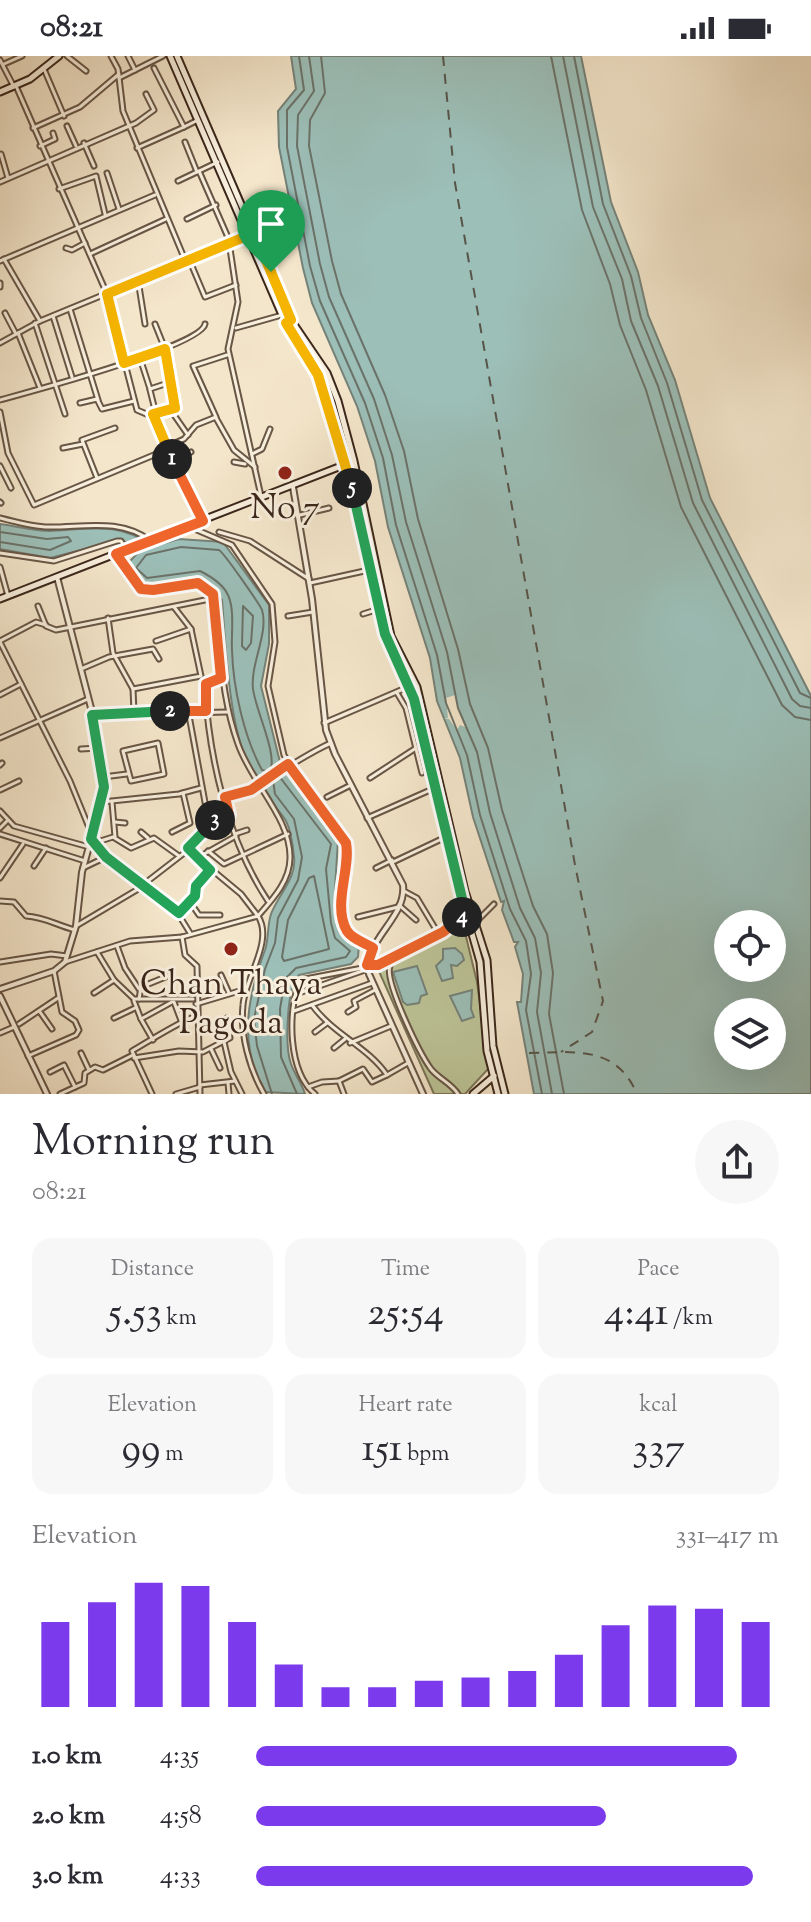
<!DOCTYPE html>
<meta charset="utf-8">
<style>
:root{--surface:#fff;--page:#f7f7f7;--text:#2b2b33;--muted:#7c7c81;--accent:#7c3aed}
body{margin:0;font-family:"Sorts Mill Goudy",serif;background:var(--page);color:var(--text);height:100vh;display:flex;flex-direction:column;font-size:30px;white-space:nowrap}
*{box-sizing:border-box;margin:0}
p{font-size:26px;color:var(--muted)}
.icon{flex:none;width:44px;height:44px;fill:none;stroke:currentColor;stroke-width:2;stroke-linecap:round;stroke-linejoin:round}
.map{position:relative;height:1038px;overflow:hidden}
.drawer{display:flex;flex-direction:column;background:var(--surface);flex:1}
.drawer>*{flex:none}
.tools{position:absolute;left:714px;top:854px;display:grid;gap:16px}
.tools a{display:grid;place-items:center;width:72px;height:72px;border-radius:50%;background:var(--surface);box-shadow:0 8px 32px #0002;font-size:40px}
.pin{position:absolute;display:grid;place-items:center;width:68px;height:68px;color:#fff;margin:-82px -34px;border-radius:50% 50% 50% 0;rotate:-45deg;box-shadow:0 0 8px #0007}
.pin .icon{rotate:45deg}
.km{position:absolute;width:40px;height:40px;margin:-20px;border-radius:50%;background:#222;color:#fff;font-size:22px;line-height:40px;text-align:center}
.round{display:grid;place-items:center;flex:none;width:84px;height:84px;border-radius:42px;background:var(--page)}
.headline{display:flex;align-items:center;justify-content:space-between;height:136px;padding:0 32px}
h1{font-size:44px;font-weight:600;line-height:60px}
.stats{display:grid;grid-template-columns:repeat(3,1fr);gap:12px;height:136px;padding:8px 32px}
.stats div{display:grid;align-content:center;border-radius:20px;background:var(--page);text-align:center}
.stats b{font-size:40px;font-weight:600}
.stats small{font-size:22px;font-weight:400}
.stats p{font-size:22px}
.chart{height:224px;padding:16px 32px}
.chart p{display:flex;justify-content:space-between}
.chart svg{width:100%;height:144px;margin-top:8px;stroke:var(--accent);stroke-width:6}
ul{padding:0 32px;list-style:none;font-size:26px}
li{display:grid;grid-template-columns:128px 96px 1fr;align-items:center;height:60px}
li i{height:20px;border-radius:10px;background:var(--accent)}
.status{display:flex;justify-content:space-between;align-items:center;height:56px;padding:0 40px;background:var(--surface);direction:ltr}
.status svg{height:22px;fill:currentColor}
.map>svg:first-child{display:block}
</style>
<div class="status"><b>08:21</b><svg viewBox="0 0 49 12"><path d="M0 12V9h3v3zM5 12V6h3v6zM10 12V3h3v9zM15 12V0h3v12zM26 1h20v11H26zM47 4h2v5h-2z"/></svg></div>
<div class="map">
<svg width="811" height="1038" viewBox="0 0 811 1038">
<rect width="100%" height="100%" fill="#f4e6cb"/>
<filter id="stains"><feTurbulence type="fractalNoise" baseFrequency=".0025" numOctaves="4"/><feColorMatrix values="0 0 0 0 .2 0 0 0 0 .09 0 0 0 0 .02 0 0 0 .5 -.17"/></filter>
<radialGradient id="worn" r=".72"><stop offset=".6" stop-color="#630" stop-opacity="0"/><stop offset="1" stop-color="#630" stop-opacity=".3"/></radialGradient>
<path fill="#bcc497" stroke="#7b7558" stroke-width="2" d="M462 864 477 926 489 1012 465 1038H434L377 911Z"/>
<g fill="#9cbfb8" stroke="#758279" stroke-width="2" fill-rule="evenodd">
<path d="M291 0H581L611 146 638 216 648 259 675 324 710 442 811 640V1038H534L517 946H521L523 918 515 891 518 886H514L502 854 504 845 501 846 473 761 460 702 437 645 430 602 388 471 375 405 357 350 312 247 303 212 279 91 278 55 296 33ZM728 868H772V912H728ZM728 956H772V1000H728Z"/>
<path d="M0 468C16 470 34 475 50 475 88 473 123 465 152 491L179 483 223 486 269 549V588L261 630 281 710 338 784 335 833 342 878 359 889 358 901 351 908 299 919C286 932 285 991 291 1008 295 1019 302 1028 305 1038L265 1036C238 989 247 942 265 894 269 882 267 870 271 858 278 839 297 822 294 801 293 790 291 775 286 765 278 751 262 741 264 724 229 712 225 577 222 544L198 522 141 529 125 510 138 497 129 487 120 484 50 502 0 493Z"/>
<path d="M455 892 462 898 464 904 457 910 451 909 453 922 442 925 436 910 443 903V893Z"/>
<path d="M417 910 427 938 421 940 419 947 407 949 403 946 393 916Z"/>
<path d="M472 934 471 953 474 961 462 965 450 940Z"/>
</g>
<path fill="#f4e6cb" d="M455 639 465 671 460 669 457 674 449 663H444L448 662 446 642Z"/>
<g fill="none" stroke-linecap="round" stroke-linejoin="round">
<g stroke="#6b7269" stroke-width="2">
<path d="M299 0 304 34 287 54V91L310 210 320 245 365 347 383 402 396 469 437 599 446 647 467 699 480 759 510 853 526 885 531 918 526 954 542 1038"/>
<path d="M309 0 314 35 298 59 297 90 320 208 329 241 374 343 392 399 406 466 447 596 458 652 477 696 490 757 520 852 535 882 541 917 537 956 552 1038"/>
<path d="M321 0 325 37 310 64 309 90 332 205 341 238 385 339 404 395 418 463 458 593 470 648 488 692 502 754 533 850 547 878 553 917 549 958 564 1038"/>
<path d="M551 0 582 154 610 228 620 269 646 334 681 451 782 649 795 661 811 664"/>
<path d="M563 0 593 151 622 223 631 265 658 330 693 447 792 643 800 650 811 652"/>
<path d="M574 0 603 148 631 220 641 262 667 327 702 444 800 637 811 642"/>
<path d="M0 476 47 483 68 481 71 485 50 494 0 486"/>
<path d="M181 491 219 494C225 498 260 549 262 554 269 577 250 608 253 633 256 656 278 698 270 716L262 714C244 681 233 632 232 594 231 578 235 554 228 539 223 528 210 520 200 515L147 522 136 512 146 499Z"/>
<path d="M243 550 253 560 251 587 246 594 242 590Z"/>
<path d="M279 720 331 788 326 813 331 867 335 882 350 895 346 901 296 912 285 923 280 953 281 1001 297 1038"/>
<path d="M314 820 329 893 284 905 282 901 288 864 309 822Z"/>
<path d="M272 1038 257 990 254 963 265 913 275 887 278 862 298 824 302 801 294 763 275 738 273 724"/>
</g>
<g stroke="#575449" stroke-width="2" stroke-dasharray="10 8" stroke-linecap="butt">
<path d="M443 0 455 127 575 809 603 945 592 976 561 996"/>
<path d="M529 997C575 996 616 989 637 1038"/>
</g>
<g stroke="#685646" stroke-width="7">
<g id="minor">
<path d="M67 0 86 15"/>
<path d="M111 0 118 13 123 55 185 204"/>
<path d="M128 0 135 14"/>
<path d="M0 4 14 31"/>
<path d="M4 8 22 0"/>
<path d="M154 12 184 71 198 64"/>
<path d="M44 13 64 60"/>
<path d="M119 22 163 0"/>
<path d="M16 30 107 238 137 354 158 363 167 393 203 465"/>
<path d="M67 70 76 90"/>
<path d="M33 72 80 51 119 18"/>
<path d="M185 86 197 116"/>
<path d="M84 87 94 110"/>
<path d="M40 90 55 83 53 77"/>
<path d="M137 92 184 71"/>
<path d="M1 98 8 122"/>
<path d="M199 115 230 186"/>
<path d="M107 117 119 153"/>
<path d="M178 125 218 106"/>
<path d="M0 126 136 67 154 54 146 38"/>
<path d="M59 133 96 120 105 158"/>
<path d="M187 163 216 149"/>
<path d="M229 186 238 246 228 293 261 440"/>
<path d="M66 192 72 194 85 187"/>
<path d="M90 198 166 163"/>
<path d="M4 203 40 265"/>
<path d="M189 203 205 241 236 229"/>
<path d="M0 205 155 139"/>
<path d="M138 224 145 268"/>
<path d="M0 227V231"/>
<path d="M70 253 98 344"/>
<path d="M5 257 16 278"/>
<path d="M53 260 72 321"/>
<path d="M35 267 65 358"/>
<path d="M236 272 282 259"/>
<path d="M18 277 40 332"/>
<path d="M0 287 40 265 246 180"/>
<path d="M140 302 150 333 171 326"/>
<path d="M150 334 156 358"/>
<path d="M0 344C29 336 202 290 205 268"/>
<path d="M80 347 97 343 102 353 134 345"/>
<path d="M0 356 8 397 34 449 166 394"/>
<path d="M172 356 188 379"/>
<path d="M153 358 175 352 165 293 155 268"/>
<path d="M216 362 234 394 255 411"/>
<path d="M166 391 184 383 196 369 216 361 193 310 227 299"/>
<path d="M63 392 83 388"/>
<path d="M252 398 262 393 270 373"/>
<path d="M174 406 191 396"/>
<path d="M234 406 245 408"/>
<path d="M0 410 11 432"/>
<path d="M97 422 82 384 115 372"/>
<path d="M0 446 1 447"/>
<path d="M300 459 329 452"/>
<path d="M0 462C15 466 30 470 45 471 82 472 119 461 151 485"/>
<path d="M190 471 232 489 272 548 275 586 268 630 284 699 302 730 346 787C350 811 334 852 347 875 352 883 365 887 373 892"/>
<path d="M219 476 250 485 309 523"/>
<path d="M0 497 54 505 117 485H121L126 494"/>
<path d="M116 498 141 533 153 534 198 527 213 538C221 588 220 638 238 688 252 728 291 763 290 802 290 825 272 844 258 860 274 885 245 922 243 949 240 978 249 1012 264 1038"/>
<path d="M0 511 8 540"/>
<path d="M310 527 369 514"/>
<path d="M38 550 46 570 56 574 205 544"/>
<path d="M174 551 191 573"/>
<path d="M363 558 379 553"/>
<path d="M288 560 313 556"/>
<path d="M108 562 113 597 133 633 134 656"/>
<path d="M0 585 36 566 46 569"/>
<path d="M0 586 70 725 92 779"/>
<path d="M81 613 109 601 153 593 159 603"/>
<path d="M220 622 205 631C209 702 228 785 268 845"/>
<path d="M133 633 201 620 191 573 156 585"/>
<path d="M397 637 406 652 422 717"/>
<path d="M0 639 21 628"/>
<path d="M188 654 209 768"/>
<path d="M92 659 228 656"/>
<path d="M324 667 415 628"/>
<path d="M0 682 88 643"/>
<path d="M158 687 164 718 131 725 123 695Z"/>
<path d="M81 693 98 692"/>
<path d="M0 709 2 707"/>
<path d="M103 721 127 718"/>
<path d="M370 722 416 692"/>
<path d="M0 734 19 725"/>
<path d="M225 741C264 732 294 703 331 687"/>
<path d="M327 741 351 729"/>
<path d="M102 746 179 738 201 732"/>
<path d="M112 746 115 781"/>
<path d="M0 755 14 770 89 791"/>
<path d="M367 762 428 735"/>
<path d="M115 766 125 767"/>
<path d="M0 772 7 765"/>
<path d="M141 776 148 782"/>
<path d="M172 776 190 767 183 737"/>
<path d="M0 778 85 805"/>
<path d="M235 778 247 774"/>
<path d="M92 785 106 801 174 851 190 877"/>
<path d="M94 787 113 781 131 792 154 782 179 800"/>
<path d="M208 795 224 808 288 778"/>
<path d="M197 802 236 780"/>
<path d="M393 806 448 780"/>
<path d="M34 810 46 792"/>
<path d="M83 812 106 801"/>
<path d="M376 812 392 804"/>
<path d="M0 822 23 788"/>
<path d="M144 828 188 794"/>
<path d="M404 835 417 842 438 877"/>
<path d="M0 845 14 846 26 860C45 861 56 869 75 874"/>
<path d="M190 846 199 859H220"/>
<path d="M399 849 416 864"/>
<path d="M179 857 195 840 196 830 210 814"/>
<path d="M358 861 398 851"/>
<path d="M476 866 494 848"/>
<path d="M76 870 145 829"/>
<path d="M182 881 185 899 197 910 200 1038"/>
<path d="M117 890 125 912 139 933"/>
<path d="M97 896 114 924 134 943H193"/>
<path d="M0 906 51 898 67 900"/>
<path d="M65 906 130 885 182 881 258 860 241 838 187 793 210 766 229 759"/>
<path d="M390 910C384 925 420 998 431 1013 439 1023 451 1027 458 1038"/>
<path d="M221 919 229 937"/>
<path d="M94 937 114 924"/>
<path d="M296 938 368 913"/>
<path d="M139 943 141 931 168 920"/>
<path d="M134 945 141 963"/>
<path d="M174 946 182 967"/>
<path d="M196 948 246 933"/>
<path d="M312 949C333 978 368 991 387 1019L408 1007"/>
<path d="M294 955 372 927"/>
<path d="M40 956 52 973"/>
<path d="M348 956 356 951 354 945 375 934"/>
<path d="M114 962 135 952"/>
<path d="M19 968 58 942"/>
<path d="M315 976 327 967"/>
<path d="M0 977 14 971"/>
<path d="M153 984 141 963 172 946"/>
<path d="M224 986 231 1016 242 1038"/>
<path d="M350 987 391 970"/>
<path d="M334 992 345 983"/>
<path d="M211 993 220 1012"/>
<path d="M81 997 89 1014"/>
<path d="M28 1000 76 979 79 974 75 965 62 956 54 915"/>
<path d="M134 1002 179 995 203 996 230 982 227 962"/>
<path d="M50 1016 64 1009 75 1031"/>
<path d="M228 1027 229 1038"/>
<path d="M200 1029 235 1025"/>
<path d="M308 1031 322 1026 339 1025"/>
<path d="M60 1038 84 1027 85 1017 95 1011 103 1014 133 999"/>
<path d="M152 1038 132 995C146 987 185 962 197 960"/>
<path d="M176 1038 200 1031"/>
<path d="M315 1038C288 1016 287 955 300 924L378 909 443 876 468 858"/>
<path d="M344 1038 339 1025 363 1013 372 1026 387 1019"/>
</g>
</g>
<g stroke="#685646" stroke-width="8">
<g id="tertiary">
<path d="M293 431 312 543 326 674 335 698 403 829C407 862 362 885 369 918L423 1038"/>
<path d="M0 933 54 915 65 906 76 870 82 816 104 736 91 652 57 521"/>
<path d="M0 940 47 1038"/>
</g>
</g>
<g stroke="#3a261a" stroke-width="9">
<g id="secondary">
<path d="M170 0 282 259 318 319 347 407 385 578 414 643 455 818 480 906 487 995 498 1038"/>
<path d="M177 0 291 264 327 317 338 345 354 405 391 580 417 631 465 835 487 904 493 990 505 1038"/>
<path d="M0 36 30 23 59 0"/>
<path d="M0 543 349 407"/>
<path d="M473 1038 494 1020"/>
</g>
</g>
<use href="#minor" stroke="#f8efdd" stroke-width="3"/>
<use href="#tertiary" stroke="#f8efdd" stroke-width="4"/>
<use href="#secondary" stroke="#f8efdd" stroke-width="5"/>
</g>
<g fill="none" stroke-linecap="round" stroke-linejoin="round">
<g stroke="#fff" stroke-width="16">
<path id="split-1" d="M172 403 153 358 175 352 165 293 124 307 107 238 254 177 271 216"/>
</g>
<g stroke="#fff" stroke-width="16">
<path id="split-2" d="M170 655H206V628L221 622 213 538 198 527 153 534 141 533 116 498 203 465 172 403"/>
</g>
<g stroke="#fff" stroke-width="16">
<path id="split-3" d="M170 655 92 659 104 731 91 783 106 801 179 857 195 840 196 830 210 814 188 792 215 764"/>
</g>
<g stroke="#fff" stroke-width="16">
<path id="split-4" d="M215 764 229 759 225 741 251 734 288 708 346 787C351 813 332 849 347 875 352 883 365 887 373 892L367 909H378L443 876 462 861"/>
</g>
<g stroke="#fff" stroke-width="16">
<path id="split-5" d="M352 432 385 578 414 643 466 859 462 861"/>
</g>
<g stroke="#fff" stroke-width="16">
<path id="split-6" d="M271 216 291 264 286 267 318 319 352 432"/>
</g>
<use href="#split-1" stroke="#f5b400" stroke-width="10"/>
<use href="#split-2" stroke="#f0652b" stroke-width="10"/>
<use href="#split-3" stroke="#22a559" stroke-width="10"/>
<use href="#split-4" stroke="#f0652b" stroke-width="10"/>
<use href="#split-5" stroke="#22a559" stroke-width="10"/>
<use href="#split-6" stroke="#f5b400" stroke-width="10"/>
</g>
<g fill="#8f2418" stroke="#f8efdd" stroke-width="3">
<circle cx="285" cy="417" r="8"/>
<circle cx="231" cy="893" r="8"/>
</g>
<g text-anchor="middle" stroke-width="6" stroke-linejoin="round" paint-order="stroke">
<g font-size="34" fill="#3a261a" stroke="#f8efdd">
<text x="285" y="462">No 7</text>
<text x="231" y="938">Chan Thaya<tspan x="231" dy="39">Pagoda</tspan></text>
</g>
</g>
<rect width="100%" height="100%" filter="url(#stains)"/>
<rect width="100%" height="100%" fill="url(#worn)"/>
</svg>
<div class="tools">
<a><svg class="icon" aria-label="locate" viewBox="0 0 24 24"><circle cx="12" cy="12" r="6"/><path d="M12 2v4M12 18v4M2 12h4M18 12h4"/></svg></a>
<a><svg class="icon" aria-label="layers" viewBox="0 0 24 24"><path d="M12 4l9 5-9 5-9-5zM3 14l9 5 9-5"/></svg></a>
</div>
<div class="pin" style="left:271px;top:216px;background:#1e9e55"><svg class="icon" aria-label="arrive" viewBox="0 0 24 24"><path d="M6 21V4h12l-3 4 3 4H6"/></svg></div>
<b class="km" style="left:172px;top:403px">1</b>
<b class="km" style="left:170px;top:655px">2</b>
<b class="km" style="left:215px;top:764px">3</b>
<b class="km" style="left:462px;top:861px">4</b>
<b class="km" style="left:352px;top:432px">5</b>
</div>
<section class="drawer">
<div class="headline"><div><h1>Morning run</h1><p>08:21</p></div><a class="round"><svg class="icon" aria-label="share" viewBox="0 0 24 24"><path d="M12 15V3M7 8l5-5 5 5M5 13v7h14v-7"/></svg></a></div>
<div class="stats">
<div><p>Distance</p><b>5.53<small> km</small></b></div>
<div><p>Time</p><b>25:54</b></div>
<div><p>Pace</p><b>4:41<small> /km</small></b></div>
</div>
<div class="stats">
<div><p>Elevation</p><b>99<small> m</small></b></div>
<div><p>Heart rate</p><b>151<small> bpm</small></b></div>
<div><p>kcal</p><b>337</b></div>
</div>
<div class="chart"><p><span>Elevation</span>331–417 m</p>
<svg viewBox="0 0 160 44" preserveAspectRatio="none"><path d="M5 44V18M15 44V12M25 44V6M35 44V7M45 44V18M55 44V31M65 44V38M75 44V38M85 44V36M95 44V35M105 44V33M115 44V28M125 44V19M135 44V13M145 44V14M155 44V18"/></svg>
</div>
<ul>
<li><b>1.0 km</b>4:35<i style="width:92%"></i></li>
<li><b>2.0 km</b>4:58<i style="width:67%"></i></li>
<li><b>3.0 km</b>4:33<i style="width:95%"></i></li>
</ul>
</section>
